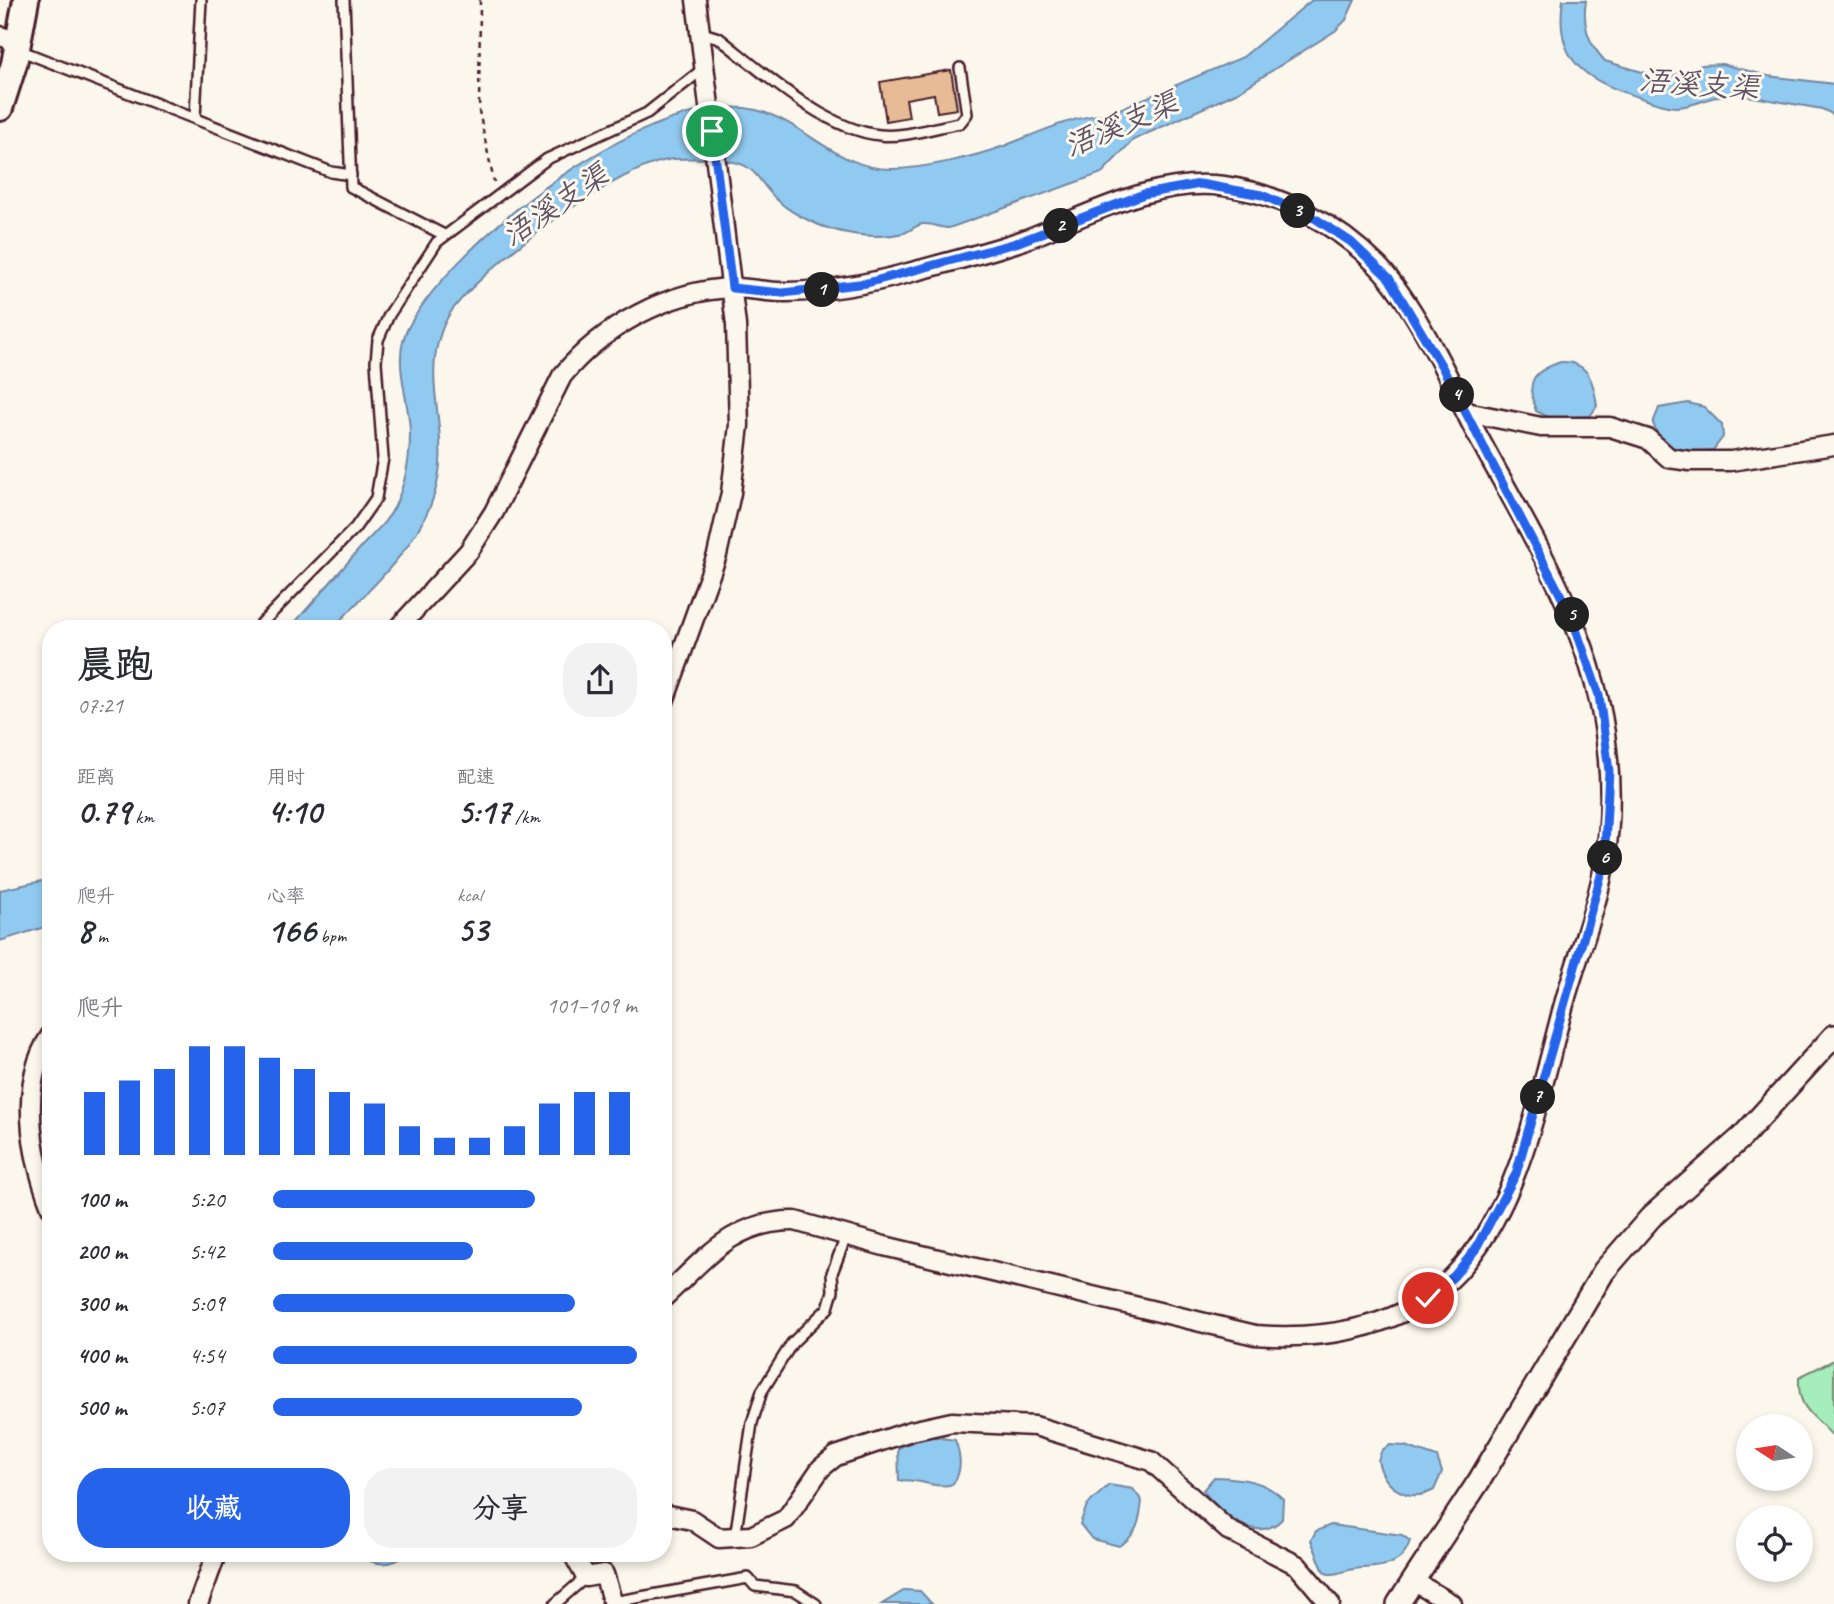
<!DOCTYPE html>
<html lang="zh">
<meta charset="utf-8">
<style>
:root{--surface:#fff;--page:#f2f2f3;--text:#2b2b33;--muted:#7c7c81;--accent:#2563eb}
body{margin:0;font-family:Caveat,"LXGW WenKai TC",sans-serif;background:var(--page);color:var(--text);height:100vh;display:flex;flex-direction:column;font-size:26px;white-space:nowrap}
*{box-sizing:border-box;margin:0}
p{font-size:23px;color:var(--muted)}
.icon{flex:none;width:38px;height:38px;fill:none;stroke:currentColor;stroke-width:2;stroke-linecap:round;stroke-linejoin:round}
.map{position:relative;flex:1;overflow:hidden}
.panel{position:absolute;left:42px;top:620px;width:630px;height:942px;display:flex;flex-direction:column;background:var(--surface);border-radius:28px;box-shadow:0 4px 10px #0003}
.panel>*{flex:none}
.needle{width:46px;rotate:282deg}
.fabs{position:absolute;left:1736px;top:1414px;display:grid;gap:14px}
.fabs a{display:grid;place-items:center;width:77px;height:77px;border-radius:50%;background:var(--surface);box-shadow:0 4px 10px #0003;font-size:35px}
.pin{position:absolute;display:grid;place-items:center;width:60px;height:60px;color:#fff;margin:-30px;border:4px solid #fff;border-radius:50%;box-shadow:0 2px 7px #0007}
.km{position:absolute;width:35px;height:35px;margin:-18px;border-radius:50%;background:#222;color:#fff;font-size:19px;line-height:35px;text-align:center}
.round{display:grid;place-items:center;flex:none;width:74px;height:74px;border-radius:28px;background:var(--page)}
.summary{display:flex;align-items:center;justify-content:space-between;height:119px;padding:0 35px}
h1{font-size:38px;font-weight:800;line-height:52px}
.figures{display:grid;grid-template-columns:repeat(3,1fr);gap:10px;height:119px;padding:7px 35px}
.figures div{display:grid;align-content:center}
.figures b{font-size:35px;font-weight:800}
.figures small{font-size:19px;font-weight:400}
.figures p{font-size:19px}
.chart{height:196px;padding:14px 35px}
.chart p{display:flex;justify-content:space-between}
.chart svg{width:100%;height:126px;margin-top:7px;stroke:var(--accent);stroke-width:6}
.primary-button{display:flex;gap:14px;margin-top:auto;padding:14px 35px}
.primary-button a{flex:1;height:80px;border-radius:28px;background:var(--accent);color:#fff;font-size:28px;font-weight:800;line-height:80px;text-align:center}
.primary-button a+a{background:var(--page);color:var(--text)}
ul{padding:0 35px;list-style:none;font-size:23px}
li{display:grid;grid-template-columns:112px 84px 1fr;align-items:center;height:52px}
li i{height:18px;border-radius:9px;background:var(--accent)}
.map>svg:first-child{display:block}
</style>
<div class="map">
<svg width="1834" height="1604" viewBox="0 0 1834 1604">
<rect width="100%" height="100%" fill="#fbf7ec"/>
<filter id="ink" filterUnits="userSpaceOnUse"><feTurbulence type="fractalNoise" baseFrequency=".0143" numOctaves="2"/><feDisplacementMap in="SourceGraphic" scale="14" xChannelSelector="R" yChannelSelector="G"/><feConvolveMatrix kernelMatrix="1 2 1 2 8 2 1 2 1" color-interpolation-filters="sRGB"/></filter>
<g filter="url(#ink)">
<path fill="#a5edba" stroke="#788672" stroke-width="2" d="M1834 1360V1438C1815 1414 1797 1412 1799 1377Z"/>
<g fill="#90caf0" stroke="#7486a1" stroke-width="2">
<path d="M1312 0H1355L1346 20 1335 31 1238 92 1133 140 1102 173 949 228C940 228 932 223 923 224 916 225 910 231 904 233 874 240 837 234 810 221 793 213 780 205 768 190 762 183 756 172 747 167 734 158 691 158 675 159 619 163 487 264 453 309 446 318 441 331 438 342 424 396 455 442 431 504 412 552 368 591 333 628H290C314 601 338 574 362 546 374 533 387 522 395 506 405 484 410 458 410 434 410 398 390 360 409 326 458 238 650 87 756 110 805 122 837 169 891 169 923 169 974 157 1004 146 1038 133 1072 116 1108 114L1243 57Z"/>
<path d="M1563 0H1586C1582 25 1588 43 1605 61L1656 76H1672L1702 65 1722 64 1768 76 1834 84V115L1822 109 1736 94C1715 93 1698 106 1677 107 1663 107 1648 100 1635 96 1584 80 1554 59 1563 0Z"/>
<path d="M1561 362C1589 361 1594 383 1597 406L1590 416 1550 418 1536 411C1525 381 1533 371 1561 362Z"/>
<path d="M1688 403 1704 407 1722 425 1723 437 1713 450C1687 453 1662 452 1653 423L1659 408Z"/>
<path d="M51 879V925L0 941V890Z"/>
<path d="M926 1436 955 1440C961 1455 963 1470 953 1484 936 1490 917 1477 899 1481L898 1448Z"/>
<path d="M1390 1445 1405 1446 1437 1457 1442 1472 1434 1490C1408 1504 1383 1487 1378 1460L1382 1450Z"/>
<path d="M1214 1477C1240 1478 1265 1480 1283 1499L1282 1519C1257 1546 1219 1513 1203 1490Z"/>
<path d="M1109 1485 1133 1489 1142 1501C1140 1520 1137 1536 1119 1546L1092 1539 1080 1524 1087 1505Z"/>
<path d="M1331 1525 1402 1535 1410 1541C1401 1570 1377 1566 1355 1569 1345 1570 1338 1575 1328 1574L1324 1572 1311 1540 1316 1531Z"/>
<path d="M363 1552H410C398 1562 385 1567 370 1561Z"/>
<path d="M905 1590 920 1591 932 1604H882Z"/>
</g>
<path fill="#e6bb96" stroke="#4a1f2b" stroke-width="2" d="M951 70 957 109 937 112 934 94 906 99 909 117 886 121 880 82Z"/>
<g fill="none" stroke-linecap="round" stroke-linejoin="round">
<g stroke="#4a1f2b" stroke-width="14">
<g id="service">
<path d="M344 0 351 187 444 235"/>
<path d="M699 32 719 38C761 71 825 130 880 135 905 138 935 127 960 123L967 114 960 68"/>
<path d="M19 50 331 172 351 175"/>
<path d="M195 118 201 0"/>
<path d="M257 628 355 528 376 498 383 458 376 362 378 340 389 315 437 242 547 159 647 113 703 69"/>
<path d="M735 1538 752 1423 762 1391 792 1343 828 1308 833 1291 832 1273 847 1234"/>
<path d="M613 1602 748 1578 755 1586 796 1591 816 1604"/>
<path d="M555 1604 586 1577"/>
</g>
</g>
<g stroke="#4a1f2b" stroke-width="23">
<g id="minor">
<path d="M0 36 19 42"/>
<path d="M1466 412 1541 427H1610L1648 439 1669 458 1690 461H1731L1834 445"/>
<path d="M398 628 469 551 494 512 562 376C602 327 668 290 733 288 752 288 770 293 788 292 828 291 869 284 908 273 946 263 986 253 1024 240 1087 216 1155 177 1224 186 1281 194 1338 225 1378 266 1414 303 1449 379 1473 427 1527 529 1596 632 1607 750 1611 786 1611 823 1605 859 1598 906 1579 952 1566 997 1539 1091 1520 1220 1442 1287 1391 1330 1320 1340 1255 1335L884 1246 795 1221C733 1220 705 1259 663 1298"/>
<path d="M663 704 717 555 731 493 739 425 736 325 696 0"/>
<path d="M51 1035C18 1083 31 1156 51 1207"/>
<path d="M663 1514 692 1520 719 1538 751 1536 786 1519 821 1468 836 1456 911 1431 952 1422 1035 1426 1151 1461 1228 1530 1297 1565 1330 1604"/>
<path d="M572 1552 586 1577 604 1574 613 1604"/>
<path d="M1413 1581 1452 1604"/>
<path d="M198 1604 217 1552"/>
</g>
</g>
<g stroke="#4a1f2b" stroke-width="26">
<path id="tertiary" d="M1398 1604 1479 1481 1604 1271 1651 1217 1742 1137 1834 1036"/>
</g>
<g stroke="#4a1f2b" stroke-width="30">
<path id="secondary" d="M0 108 14 64 26 0"/>
</g>
<path stroke="#4a1f2b" stroke-width="2.5" stroke-dasharray="5 5" stroke-linecap="butt" d="M480 0 479 111 494 182"/>
<use href="#service" stroke="#fbf7ec" stroke-width="9"/>
<use href="#minor" stroke="#fbf7ec" stroke-width="18"/>
<use href="#tertiary" stroke="#fbf7ec" stroke-width="21"/>
<use href="#secondary" stroke="#fbf7ec" stroke-width="24"/>
</g>
</g>
<g fill="none" stroke-linecap="round" stroke-linejoin="round" filter="url(#ink)">
<g stroke="#fff" stroke-width="14">
<path id="route" d="M712 131 732 288 783 293 867 283 1016 243 1144 194 1200 184 1262 195 1316 219 1351 242 1389 278 1441 365 1571 615 1599 695 1609 771 1604 865 1516 1174 1475 1250 1454 1276 1428 1298"/>
</g>
<use href="#route" stroke="#2563eb" stroke-width="9"/>
</g>
<g text-anchor="middle" stroke-width="6" stroke-linejoin="round" paint-order="stroke">
<g font-size="30" font-style="italic" fill="#5f5266" stroke="#fbf7ec">
<text transform="translate(1699 84) rotate(4)" y="10">浯溪支渠</text>
<text transform="translate(1121 124) rotate(-23)" y="10">浯溪支渠</text>
<text transform="translate(555 205) rotate(-34)" y="10">浯溪支渠</text>
</g>
</g>
</svg>
<div class="fabs">
<a><svg class="needle" viewBox="-14 -14 28 28"><path d="M0-13l5 13h-10z" fill="#e53935"/><path d="M0 13l5-13h-10z" fill="#7c7c81"/></svg></a>
<a><svg class="icon" aria-label="locate" viewBox="0 0 24 24"><circle cx="12" cy="12" r="6"/><path d="M12 2v4M12 18v4M2 12h4M18 12h4"/></svg></a>
</div>
<div class="pin" style="left:712px;top:131px;background:#1e9e55"><svg class="icon" aria-label="arrive" viewBox="0 0 24 24"><path d="M6 21V4h12l-3 4 3 4H6"/></svg></div>
<div class="pin" style="left:1428px;top:1298px;background:#d93025"><svg class="icon" aria-label="check" viewBox="0 0 24 24"><path d="M5 12l5 5 9-10"/></svg></div>
<b class="km" style="left:822px;top:290px">1</b>
<b class="km" style="left:1061px;top:226px">2</b>
<b class="km" style="left:1298px;top:211px">3</b>
<b class="km" style="left:1457px;top:395px">4</b>
<b class="km" style="left:1572px;top:615px">5</b>
<b class="km" style="left:1605px;top:858px">6</b>
<b class="km" style="left:1538px;top:1097px">7</b>
<section class="panel">
<div class="summary"><div><h1>晨跑</h1><p>07:21</p></div><a class="round"><svg class="icon" aria-label="share" viewBox="0 0 24 24"><path d="M12 15V3M7 8l5-5 5 5M5 13v7h14v-7"/></svg></a></div>
<div class="figures">
<div><p>距离</p><b>0.79<small> km</small></b></div>
<div><p>用时</p><b>4:10</b></div>
<div><p>配速</p><b>5:17<small> /km</small></b></div>
</div>
<div class="figures">
<div><p>爬升</p><b>8<small> m</small></b></div>
<div><p>心率</p><b>166<small> bpm</small></b></div>
<div><p>kcal</p><b>53</b></div>
</div>
<div class="chart"><p><span>爬升</span>101–109 m</p>
<svg viewBox="0 0 160 44" preserveAspectRatio="none"><path d="M5 44V22M15 44V18M25 44V14M35 44V6M45 44V6M55 44V10M65 44V14M75 44V22M85 44V26M95 44V34M105 44V38M115 44V38M125 44V34M135 44V26M145 44V22M155 44V22"/></svg>
</div>
<ul>
<li><b>100 m</b>5:20<i style="width:72%"></i></li>
<li><b>200 m</b>5:42<i style="width:55%"></i></li>
<li><b>300 m</b>5:09<i style="width:83%"></i></li>
<li><b>400 m</b>4:54<i style="width:100%"></i></li>
<li><b>500 m</b>5:07<i style="width:85%"></i></li>
</ul>
<div class="primary-button"><a>收藏</a><a>分享</a></div>
</section>
</div>
